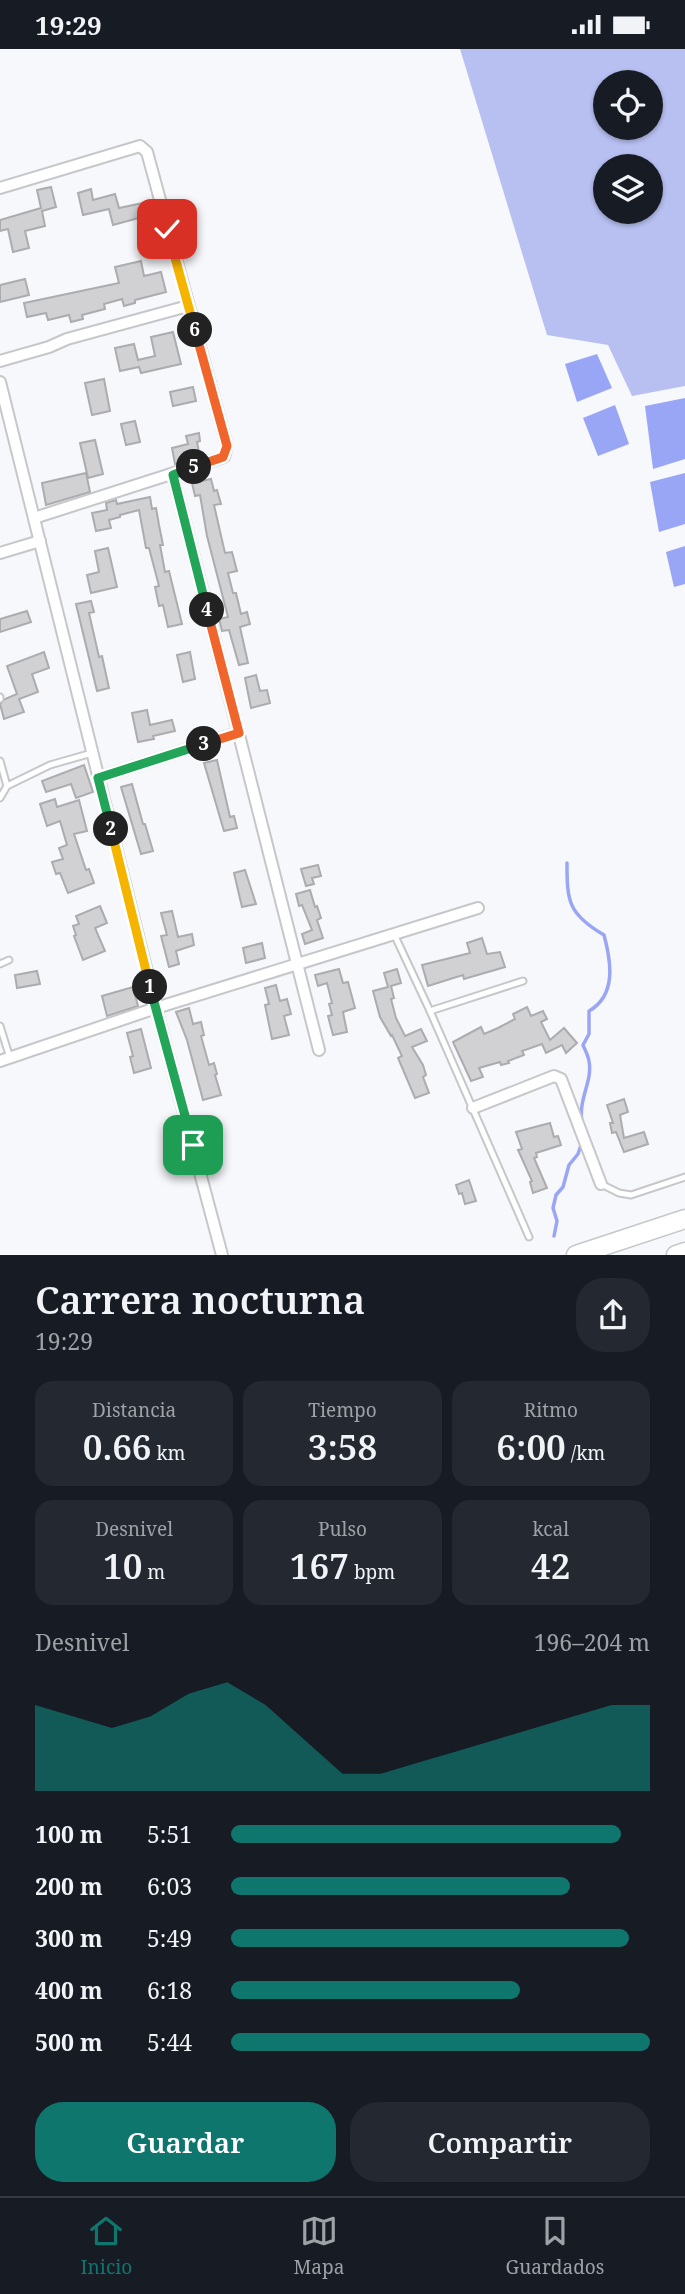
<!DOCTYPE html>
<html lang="es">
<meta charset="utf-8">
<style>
:root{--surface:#171b24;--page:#242831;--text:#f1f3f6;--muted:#9ea1a6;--line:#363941;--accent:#0f766e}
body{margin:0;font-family:"Noto Serif",serif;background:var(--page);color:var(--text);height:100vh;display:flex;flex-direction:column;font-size:26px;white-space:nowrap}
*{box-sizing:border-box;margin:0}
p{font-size:23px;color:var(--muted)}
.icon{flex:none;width:38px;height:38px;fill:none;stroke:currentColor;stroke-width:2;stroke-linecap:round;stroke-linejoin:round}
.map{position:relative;height:1206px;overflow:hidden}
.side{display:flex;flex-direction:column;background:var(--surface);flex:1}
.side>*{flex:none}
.buttons{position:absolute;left:593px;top:21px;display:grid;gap:14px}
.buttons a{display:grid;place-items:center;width:70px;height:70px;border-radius:50%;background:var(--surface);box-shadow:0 2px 5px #0004;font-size:35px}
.pin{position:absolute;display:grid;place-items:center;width:60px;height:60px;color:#fff;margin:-30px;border-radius:14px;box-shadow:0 4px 10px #0006}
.km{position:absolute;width:35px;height:35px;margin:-18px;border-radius:50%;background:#222;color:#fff;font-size:19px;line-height:35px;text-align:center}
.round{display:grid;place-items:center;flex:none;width:74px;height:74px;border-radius:28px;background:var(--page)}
.summary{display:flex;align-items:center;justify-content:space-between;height:119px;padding:0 35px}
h1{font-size:38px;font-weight:600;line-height:52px}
.metrics{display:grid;grid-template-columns:repeat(3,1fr);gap:10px;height:119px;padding:7px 35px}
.metrics div{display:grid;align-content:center;border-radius:18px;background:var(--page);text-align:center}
.metrics b{font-size:35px;font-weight:600}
.metrics small{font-size:19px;font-weight:400}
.metrics p{font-size:19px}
.chart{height:196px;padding:14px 35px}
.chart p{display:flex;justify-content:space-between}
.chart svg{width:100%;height:126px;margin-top:7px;fill:var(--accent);opacity:.7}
.button{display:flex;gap:14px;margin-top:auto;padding:14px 35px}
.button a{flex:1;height:80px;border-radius:28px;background:var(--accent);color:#fff;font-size:28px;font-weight:600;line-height:80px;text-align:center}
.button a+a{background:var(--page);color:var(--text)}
ul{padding:0 35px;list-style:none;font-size:23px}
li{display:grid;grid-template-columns:112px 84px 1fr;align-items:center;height:52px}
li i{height:18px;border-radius:9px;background:var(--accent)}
.status{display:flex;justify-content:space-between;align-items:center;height:49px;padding:0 35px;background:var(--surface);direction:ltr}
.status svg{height:19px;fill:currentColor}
.menu{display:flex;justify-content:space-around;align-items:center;height:98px;border-top:2px solid var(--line);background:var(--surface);font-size:19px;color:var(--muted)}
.menu a{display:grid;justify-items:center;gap:4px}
.menu .on{color:var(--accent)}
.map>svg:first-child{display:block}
</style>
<div class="status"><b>19:29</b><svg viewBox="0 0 49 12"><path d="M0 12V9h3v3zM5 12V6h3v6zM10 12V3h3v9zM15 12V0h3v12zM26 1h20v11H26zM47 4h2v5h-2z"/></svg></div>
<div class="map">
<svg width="685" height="1206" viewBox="0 0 685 1206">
<rect width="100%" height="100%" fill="#f7f8fb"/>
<path fill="#b7c0f1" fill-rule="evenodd" d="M460 0H685V337L632 347 608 296 547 286ZM606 33H651V79H606ZM606 117H651V163H606Z"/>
<g fill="#99a5f5">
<path d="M597 305 612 339 577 353 565 315Z"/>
<path d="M685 349V410L653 420 645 357Z"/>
<path d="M615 356 629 395 598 407 583 369Z"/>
<path d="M685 424V475L659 483 650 433Z"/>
<path d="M685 497V535L674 538 666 503Z"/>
</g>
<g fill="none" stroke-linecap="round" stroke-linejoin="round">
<g stroke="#99a5f5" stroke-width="3.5">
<path d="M567 814C567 852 568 865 604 886 611 912 617 946 589 962V985L583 996C585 1001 588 1006 589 1012 593 1032 578 1050 582 1073"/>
<path d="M554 1187 557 1172 553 1159 556 1146 563 1138 569 1116 578 1105 582 1093"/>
</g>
</g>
<g fill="#d1d1d4" stroke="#acacaf" stroke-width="2">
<path d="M51 138 56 158 42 162 45 177 25 182 29 199 13 203 8 180 0 182V171L41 159 37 141Z"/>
<path d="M91 140 93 151 115 145 119 159 143 154 146 167 113 176 109 160 83 166 78 144Z"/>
<path d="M141 212 144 227 161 223 166 243 135 251V254L124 257 122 250 104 255 105 260 82 266 83 270 71 273 69 266 48 271 46 264 27 268 24 254 119 234 115 218Z"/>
<path d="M25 230 29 246 0 253V236Z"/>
<path d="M173 283 181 315 141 324 139 318 120 322 115 299 134 295 138 311 155 307 151 288Z"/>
<path d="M104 330 110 362 92 366 85 334Z"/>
<path d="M193 338 196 352 173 357 170 343Z"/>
<path d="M135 372 140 393 126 396 121 375Z"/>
<path d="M199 384 200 392 197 393 200 408 175 415 172 399 188 395 186 387Z"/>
<path d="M95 391 103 425 88 429 80 394Z"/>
<path d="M86 424 90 443 46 456 42 434Z"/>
<path d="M211 430 214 442 217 441 221 455 214 456 225 504 232 503 237 522 228 524 233 544H236L241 565 247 563 250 575 240 578 248 614 239 616 229 581 222 582 219 570 228 568 207 487 200 446 195 447 192 434Z"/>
<path d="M150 448 152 460 156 459 159 476 163 496H160L165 523 169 522 182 575 168 578 163 556 159 557 155 538 159 537 149 499H146L139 461 120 466V468L109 471 111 479 96 482 92 464 107 461 106 454 116 451 117 455Z"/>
<path d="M108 499 117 538 91 544 87 526 99 523 95 502Z"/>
<path d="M91 552 94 563 89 564 99 608 102 607 109 639 97 642 76 555Z"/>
<path d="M27 562 31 573 0 583V570Z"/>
<path d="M44 603 49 619 32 625 38 643 19 650 24 663 4 670 0 655 5 650 17 645 7 617Z"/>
<path d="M190 603 195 630 183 633 177 606Z"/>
<path d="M256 626 260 642 267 641 270 654 251 659 245 629Z"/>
<path d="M147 661 150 676 172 671 175 682 153 687 154 690 138 693 132 664Z"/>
<path d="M217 711 230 768 234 767 237 779 224 782 204 714Z"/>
<path d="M84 716 93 743 76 749 71 735 46 743 42 732Z"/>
<path d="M132 735 143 775H145L153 802 141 805 121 738Z"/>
<path d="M55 750 57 758 79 751 87 782 74 785 86 821 89 820 94 834 68 844 60 824 56 825 52 813 63 810 59 799 67 796 60 772 47 777 40 755Z"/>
<path d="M318 816 321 827 312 829 314 835 306 837 301 820Z"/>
<path d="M245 821 256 855 242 858 234 824Z"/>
<path d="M310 841 315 858 317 857 321 869 317 871 323 889 305 895 302 885 312 881 302 856 299 857 296 845Z"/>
<path d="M100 857 107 874 95 879 105 902 83 911 74 887 76 886 73 877 79 875 76 867Z"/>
<path d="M172 862 178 888 192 885 194 896 176 902 179 915 169 918 161 887 167 886 161 864Z"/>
<path d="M482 889 487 905 500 903 505 918 464 930 463 926 428 937 422 916 470 904 467 894Z"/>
<path d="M262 894 265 909 246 914 243 899Z"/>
<path d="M339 920 343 934 348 933 355 959 343 963 347 983 333 986 328 967 332 966 329 955 332 954 327 934 318 937 315 926Z"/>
<path d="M397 920 401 934 391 937 394 949 391 950 396 969 405 987 421 980 427 992 412 998 423 1016 426 1026 423 1028 429 1044 415 1049 398 1009 402 1007 392 986 391 987 380 968 373 942 388 938 384 924Z"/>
<path d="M37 922 40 935 17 939 15 926Z"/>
<path d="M276 936 280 952 287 950 291 965 284 967 289 986 272 990 265 956 269 955 265 939Z"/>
<path d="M133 938 138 957 107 967 102 947Z"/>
<path d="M527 958 531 967 543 962 547 970 541 973 550 991 564 979 577 994 566 1004 562 996 546 1004 542 995 522 1002 524 1006 508 1012 509 1014 501 1016 500 1013 479 1019 483 1028 471 1032 453 993 481 978 484 985 498 979 515 970 513 965Z"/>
<path d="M189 959 193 975 201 973 204 986 201 987 209 1016 214 1014 217 1025 215 1026 221 1046 203 1051 187 991 176 963Z"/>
<path d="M141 980 151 1019 134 1024 130 1008 133 1007 127 984Z"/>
<path d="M624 1050 628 1063 620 1066 624 1089 644 1083 648 1095 624 1103 616 1083 612 1084 610 1074H613L607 1056Z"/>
<path d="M550 1074 554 1088 558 1087 561 1096 536 1104 537 1108 534 1109 547 1139 533 1144 530 1133 532 1132 518 1101 522 1100 516 1083Z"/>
<path d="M469 1131 476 1152 465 1155 462 1144 459 1145 456 1136Z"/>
</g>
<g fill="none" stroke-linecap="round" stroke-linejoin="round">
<g stroke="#c6c7ca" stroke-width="9">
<g id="service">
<path d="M0 648V650"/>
<path d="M0 712 7 737"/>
<path d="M0 749 7 737 50 716 92 704"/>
<path d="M394 885 430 962 529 1188"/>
<path d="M0 915 9 911"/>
<path d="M430 962 523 932"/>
<path d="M0 977 10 1009"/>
<path d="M601 1135 619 1144 631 1146 685 1128"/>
</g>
</g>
<g stroke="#c6c7ca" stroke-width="14">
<g id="minor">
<path d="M0 139 140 97 147 103 227 397 224 408 34 469"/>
<path d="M0 312 49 298 67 290 188 257"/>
<path d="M0 333 156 959 222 1206"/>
<path d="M173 426 319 1001"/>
<path d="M0 504 40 492"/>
<path d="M98 729 238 684"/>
<path d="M0 1012 156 959 478 859"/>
<path d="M473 1059 554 1027 561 1030 601 1135"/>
</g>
</g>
<g stroke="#c6c7ca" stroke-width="21">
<g id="trunk">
<path d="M576 1206 685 1170"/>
<path d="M676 1206 685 1203"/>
</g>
</g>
<use href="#service" stroke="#fff" stroke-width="5"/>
<use href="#minor" stroke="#fff" stroke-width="10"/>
<use href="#trunk" stroke="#fff" stroke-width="18"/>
</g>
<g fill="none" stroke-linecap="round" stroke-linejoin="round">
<g stroke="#fff" stroke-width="14">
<path id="split-1" d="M150 938 193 1096"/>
</g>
<g stroke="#fff" stroke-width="14">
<path id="split-2" d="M111 780 150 938"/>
</g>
<g stroke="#fff" stroke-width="14">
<path id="split-3" d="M111 780 98 729 204 695"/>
</g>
<g stroke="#fff" stroke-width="14">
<path id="split-4" d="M204 695 239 684 207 561"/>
</g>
<g stroke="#fff" stroke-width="14">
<path id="split-5" d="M194 418 173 426 207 561"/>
</g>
<g stroke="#fff" stroke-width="14">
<path id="split-6" d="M194 418 223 408 227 397 195 281"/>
</g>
<g stroke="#fff" stroke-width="14">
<path id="split-7" d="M167 180 195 281"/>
</g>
<use href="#split-1" stroke="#22a559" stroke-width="9"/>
<use href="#split-2" stroke="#f5b400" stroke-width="9"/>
<use href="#split-3" stroke="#22a559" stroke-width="9"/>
<use href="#split-4" stroke="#f0652b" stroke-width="9"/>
<use href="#split-5" stroke="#22a559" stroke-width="9"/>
<use href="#split-6" stroke="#f0652b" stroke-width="9"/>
<use href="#split-7" stroke="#f5b400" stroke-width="9"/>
</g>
</svg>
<div class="buttons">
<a><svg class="icon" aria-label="locate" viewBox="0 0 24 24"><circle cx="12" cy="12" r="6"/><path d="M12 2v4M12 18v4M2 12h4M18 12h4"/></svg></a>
<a><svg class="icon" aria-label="layers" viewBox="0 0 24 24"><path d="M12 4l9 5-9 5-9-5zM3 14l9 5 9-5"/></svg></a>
</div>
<div class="pin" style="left:193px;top:1096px;background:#1e9e55"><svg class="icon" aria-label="arrive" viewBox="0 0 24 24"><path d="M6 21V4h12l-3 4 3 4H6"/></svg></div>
<div class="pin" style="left:167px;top:180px;background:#d93025"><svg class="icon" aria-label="check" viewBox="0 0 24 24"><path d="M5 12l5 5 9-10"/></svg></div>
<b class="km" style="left:150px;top:938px">1</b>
<b class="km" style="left:111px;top:780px">2</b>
<b class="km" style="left:204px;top:695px">3</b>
<b class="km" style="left:207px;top:561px">4</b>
<b class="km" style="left:194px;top:418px">5</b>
<b class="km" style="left:195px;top:281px">6</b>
</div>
<section class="side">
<div class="summary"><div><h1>Carrera nocturna</h1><p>19:29</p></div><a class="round"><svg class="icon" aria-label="share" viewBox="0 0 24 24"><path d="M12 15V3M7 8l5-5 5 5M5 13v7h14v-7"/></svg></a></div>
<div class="metrics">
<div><p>Distancia</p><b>0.66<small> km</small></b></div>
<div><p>Tiempo</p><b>3:58</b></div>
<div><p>Ritmo</p><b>6:00<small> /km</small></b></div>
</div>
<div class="metrics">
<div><p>Desnivel</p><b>10<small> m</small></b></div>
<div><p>Pulso</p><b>167<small> bpm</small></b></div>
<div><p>kcal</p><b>42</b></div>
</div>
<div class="chart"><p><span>Desnivel</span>196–204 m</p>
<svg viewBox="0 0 160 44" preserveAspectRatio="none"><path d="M0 44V14L10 18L20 22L30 18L40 10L50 6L60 14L70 26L80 38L90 38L100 34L110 30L120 26L130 22L140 18L150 14L160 14V44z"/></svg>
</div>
<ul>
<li><b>100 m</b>5:51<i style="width:93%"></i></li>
<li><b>200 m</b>6:03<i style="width:81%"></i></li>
<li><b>300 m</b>5:49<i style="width:95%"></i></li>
<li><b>400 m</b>6:18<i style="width:69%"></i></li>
<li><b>500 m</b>5:44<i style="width:100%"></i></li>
</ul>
<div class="button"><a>Guardar</a><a>Compartir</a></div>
</section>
<nav class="menu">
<a class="on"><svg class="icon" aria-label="home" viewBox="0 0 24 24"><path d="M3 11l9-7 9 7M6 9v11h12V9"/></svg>Inicio</a>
<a><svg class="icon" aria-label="map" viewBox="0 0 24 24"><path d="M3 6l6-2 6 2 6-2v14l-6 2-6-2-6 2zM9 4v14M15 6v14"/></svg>Mapa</a>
<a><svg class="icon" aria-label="saved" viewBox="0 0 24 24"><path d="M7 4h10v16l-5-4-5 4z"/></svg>Guardados</a>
</nav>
